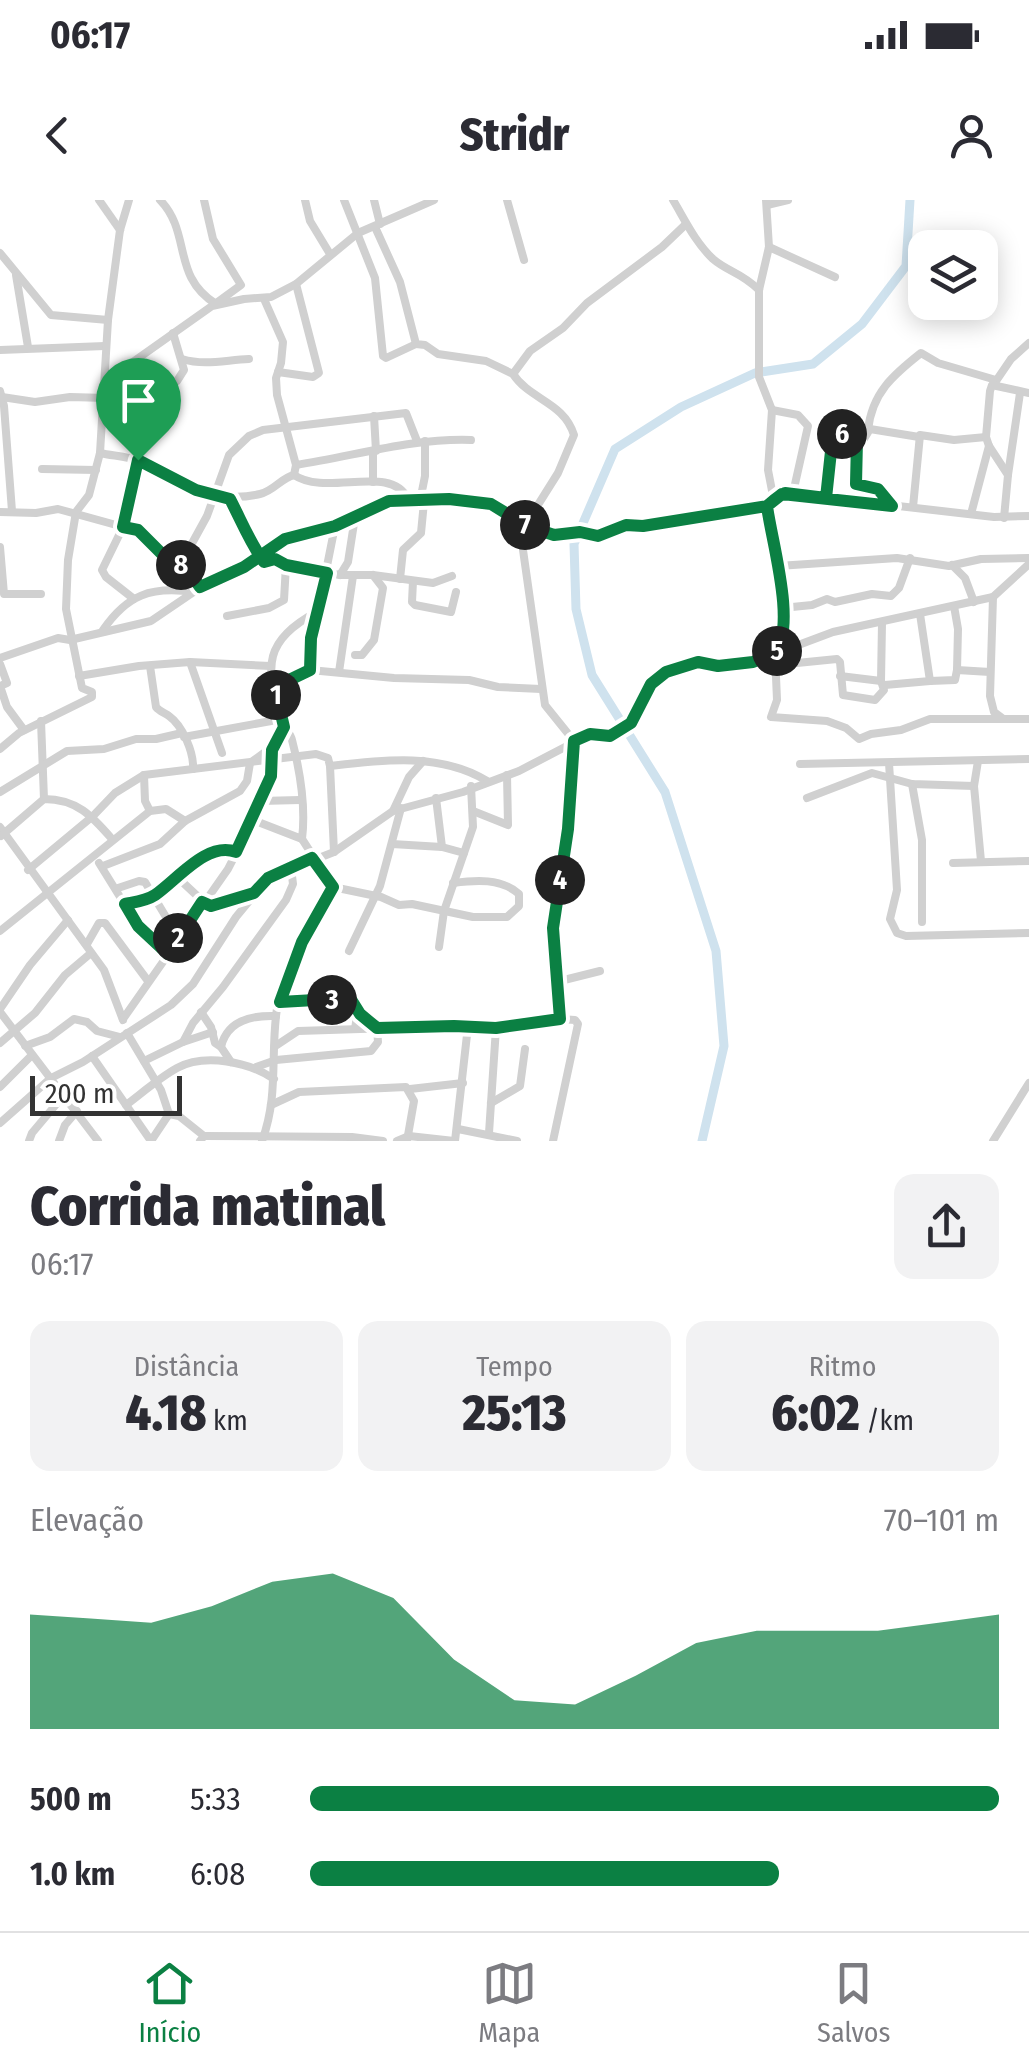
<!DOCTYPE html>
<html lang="pt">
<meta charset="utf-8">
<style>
:root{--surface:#fff;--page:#f2f2f3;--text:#2b2b33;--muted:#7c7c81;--line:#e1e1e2;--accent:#0b8043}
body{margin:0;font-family:"Fira Sans Condensed",sans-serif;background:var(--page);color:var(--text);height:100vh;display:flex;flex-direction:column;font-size:38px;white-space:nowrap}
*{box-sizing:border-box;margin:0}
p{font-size:32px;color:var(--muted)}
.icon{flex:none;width:55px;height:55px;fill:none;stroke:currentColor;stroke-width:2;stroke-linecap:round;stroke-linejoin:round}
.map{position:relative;height:941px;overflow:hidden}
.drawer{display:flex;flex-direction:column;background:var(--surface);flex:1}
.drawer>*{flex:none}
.controls{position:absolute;left:908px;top:30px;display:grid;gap:20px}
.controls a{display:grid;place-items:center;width:90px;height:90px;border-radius:20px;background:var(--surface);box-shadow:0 5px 25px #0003;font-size:50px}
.scale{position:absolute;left:30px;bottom:25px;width:152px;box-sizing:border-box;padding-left:10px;border:5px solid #333;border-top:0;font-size:28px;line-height:35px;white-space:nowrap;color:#333;-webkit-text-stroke:8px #fff;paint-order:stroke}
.pin{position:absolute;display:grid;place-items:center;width:85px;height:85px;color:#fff;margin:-102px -42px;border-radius:50% 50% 50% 0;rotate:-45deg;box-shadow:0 0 10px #0007}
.pin .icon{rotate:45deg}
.km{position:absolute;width:50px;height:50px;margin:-25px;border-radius:50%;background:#222;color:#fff;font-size:28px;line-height:50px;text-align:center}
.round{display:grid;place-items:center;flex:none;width:105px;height:105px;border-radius:20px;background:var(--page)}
.summary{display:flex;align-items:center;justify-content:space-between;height:170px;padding:0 30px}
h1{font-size:55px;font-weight:800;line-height:75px}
.figures{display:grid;grid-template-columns:repeat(3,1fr);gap:15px;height:170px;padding:10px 30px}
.figures div{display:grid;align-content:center;border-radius:20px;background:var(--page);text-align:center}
.figures b{font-size:50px;font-weight:800}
.figures small{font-size:28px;font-weight:400}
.figures p{font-size:28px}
.chart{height:280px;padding:20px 30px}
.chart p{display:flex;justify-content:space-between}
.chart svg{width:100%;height:180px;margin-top:10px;fill:var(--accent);opacity:.7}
ul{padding:0 30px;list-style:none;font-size:32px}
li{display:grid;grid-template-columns:160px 120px 1fr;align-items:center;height:75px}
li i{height:25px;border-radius:12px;background:var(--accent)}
.status{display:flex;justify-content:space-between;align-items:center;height:70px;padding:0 50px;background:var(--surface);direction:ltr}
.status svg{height:28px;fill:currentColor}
header{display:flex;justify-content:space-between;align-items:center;height:130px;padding:0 30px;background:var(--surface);font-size:45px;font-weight:800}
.tabs{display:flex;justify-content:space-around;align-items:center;height:140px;border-top:2px solid var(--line);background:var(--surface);font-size:28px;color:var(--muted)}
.tabs a{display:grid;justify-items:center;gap:5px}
.tabs .active{color:var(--accent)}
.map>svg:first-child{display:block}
</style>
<div class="status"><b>06:17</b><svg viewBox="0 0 49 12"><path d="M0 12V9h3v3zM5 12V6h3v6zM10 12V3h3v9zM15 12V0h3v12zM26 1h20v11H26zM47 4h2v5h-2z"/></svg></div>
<header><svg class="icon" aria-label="back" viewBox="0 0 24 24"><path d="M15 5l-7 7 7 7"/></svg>Stridr<svg class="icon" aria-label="person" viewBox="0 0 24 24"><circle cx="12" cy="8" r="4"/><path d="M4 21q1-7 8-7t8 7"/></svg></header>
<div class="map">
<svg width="1029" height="941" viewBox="0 0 1029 941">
<rect width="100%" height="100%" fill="#fff"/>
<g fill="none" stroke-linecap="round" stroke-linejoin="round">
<path stroke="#cfe2ee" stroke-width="9" d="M702 941 724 846 716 751 665 592 592 475 576 409 574 344 615 249 681 207 755 173 813 164 862 124 906 66 910 0"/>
<g stroke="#d0d0d0" stroke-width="8">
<path d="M99 0 120 30"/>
<path d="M160 0C192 33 171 76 216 104"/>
<path d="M204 0 213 39 241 85 215 104"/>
<path d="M305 0 310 21 330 54"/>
<path d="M344 0 375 78 383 156 386 158 416 144"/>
<path d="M374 0 380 24"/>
<path d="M507 0 524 60"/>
<path d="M673 0C685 20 695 42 713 59 728 72 741 72 759 90"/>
<path d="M766 0 769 47 759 90V177L772 210 768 270 774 301"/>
<path d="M767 5 788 0"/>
<path d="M375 27 400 82 416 144 425 145 438 154 486 161 513 174 530 151 563 128 587 103 662 47 685 25"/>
<path d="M769 47 835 77"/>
<path d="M0 53 51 115 108 120"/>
<path d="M16 75 28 147"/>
<path d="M264 99 283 142 281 163 276 178 277 195 296 265 294 275"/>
<path d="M0 150 105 146"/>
<path d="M182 159C205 166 225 160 249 159"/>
<path d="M278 172 313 177 319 173 296 84"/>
<path d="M513 174C530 200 564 202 574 235L558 273 531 316 523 350 545 505 574 541 568 629 553 714 560 819"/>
<path d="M106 181 212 106 244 99 271 97 296 84 358 33 434 0"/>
<path d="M996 181 1011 159 1029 143"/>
<path d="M0 191 4 206 12 311"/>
<path d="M2 197 35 202 70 197 106 198"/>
<path d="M772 210 798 215 808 226 793 293"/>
<path d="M374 216 376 251"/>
<path d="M868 230C872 193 893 175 921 153L938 163 996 180"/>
<path d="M857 240 856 284 879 289 892 306"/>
<path d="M100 253C113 256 127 256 139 261 184 277 208 306 260 294 274 291 281 278 294 275"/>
<path d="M296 265C355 256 412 238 471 240"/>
<path d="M42 269 96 270"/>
<path d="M294 275C326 297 391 263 408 299"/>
<path d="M1008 275 1020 193"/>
<path d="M373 282V252"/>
<path d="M826 297 832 241 836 235 857 240 864 239 870 229 919 237"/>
<path d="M230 299 264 362 275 359 286 365 340 375H373L433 383 452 376"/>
<path d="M420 301 425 276V241"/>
<path d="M767 305 782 387V436L775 453 777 500 771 517 827 521 846 528 859 539 871 534 901 530 930 519H1029"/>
<path d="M913 307 920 235 954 240 986 237"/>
<path d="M0 312 36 313 58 309 138 331 161 353 186 367 200 387"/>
<path d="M971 314 989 246"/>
<path d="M1004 318 1008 275 989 246 986 237 990 191 992 185 1029 193"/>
<path d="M0 347 4 394H41"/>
<path d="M952 365 965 378 974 402"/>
<path d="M778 366 897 358 949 366 981 359 1029 358"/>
<path d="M186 367 190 347 207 316 229 255 249 236 263 230 406 213 417 241"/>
<path d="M340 375 348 362 355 317"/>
<path d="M400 379 403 350 421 333 424 302"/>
<path d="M413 381 412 402 415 405 451 412 456 392"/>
<path d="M993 397 990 496 994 512 1002 518"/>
<path d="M134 399 106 377 102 370 123 327 149 214 147 194 177 181 184 170 173 133"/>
<path d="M954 406 958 429 957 470"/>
<path d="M782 408 812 405 827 399 835 402 872 394 891 396 899 388 910 358"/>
<path d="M227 416 269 408 284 400 286 365"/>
<path d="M103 430C127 395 151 386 193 392"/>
<path d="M355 455H362L374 440 383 388 373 375"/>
<path d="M0 458 58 438 70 440 151 421 207 383 260 358 272 346 300 334 335 326 389 301 449 299 491 304 527 326 555 335 578 332 598 335 626 325 643 326 757 308 767 305 785 293 994 317 1029 316"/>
<path d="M190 462 222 553"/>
<path d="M0 464 7 483 0 486 7 507 24 530"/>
<path d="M777 465 837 459 840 462 843 495 875 500 884 490 881 481 882 423"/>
<path d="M150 466 156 507C159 511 165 513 169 516 183 526 194 553 193 569"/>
<path d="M310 470 311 438 318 411"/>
<path d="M339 472 353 376"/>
<path d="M79 476 139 466 190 462 270 466"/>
<path d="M840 476 881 481"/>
<path d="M930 481 955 480 957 470 990 472"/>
<path d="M885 485 930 481 920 414"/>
<path d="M276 493 283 483 310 470 394 478 469 480 498 487 541 489"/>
<path d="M41 521 44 599"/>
<path d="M184 537 282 519"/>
<path d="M0 549 19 533 92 497V492L82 488 66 409 68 360 76 312 89 295 100 253 108 120 120 30 129 0"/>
<path d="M978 561 974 586 981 661"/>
<path d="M889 563 897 690 890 719 897 733 906 736 1029 733"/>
<path d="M800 564 1029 559"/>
<path d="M330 566 334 652"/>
<path d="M144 575 145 601 150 611"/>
<path d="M912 584 922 640V722"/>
<path d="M0 592 67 551 104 549 136 539H156L182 533"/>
<path d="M436 598 442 647"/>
<path d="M807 598 872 573 912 584 974 586"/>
<path d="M260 601 300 600"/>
<path d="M393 611 409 577 423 561"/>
<path d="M473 611 508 625 507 575"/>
<path d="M253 620 302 639C306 607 300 571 292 540 290 532 284 528 282 520 264 465 264 441 318 411L335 326"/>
<path d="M0 627 104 770 123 820"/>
<path d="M1 636 44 599C77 599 92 616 112 639"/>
<path d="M302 639 333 687 381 697 399 705 412 704 473 717H507L519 706V694C501 678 476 680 453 683"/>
<path d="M392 644 442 647 464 653"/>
<path d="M99 663 138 726 168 753"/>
<path d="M953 663 1029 661"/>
<path d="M103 666 160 644 185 621 240 591 247 581 250 563 272 547"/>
<path d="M28 670 93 616 115 593 144 575 316 554 328 558 330 566C381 560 440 552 487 581"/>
<path d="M177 677 208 706 254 693"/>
<path d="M118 688 139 681 145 682 178 737"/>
<path d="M125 704C132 702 141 702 148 699 176 687 203 639 236 653"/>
<path d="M0 731 150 611 166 609 185 621"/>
<path d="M87 744 99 723H105L148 781"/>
<path d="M439 747 444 711 473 627 471 586"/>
<path d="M349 751 380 686 401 608"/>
<path d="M556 782 600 771"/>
<path d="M280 802 350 798 358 809 355 829"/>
<path d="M0 809 30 765 68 720"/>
<path d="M0 812 98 941"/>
<path d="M201 812 211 827 215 843 221 847"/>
<path d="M123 819 228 669 253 620 271 576 272 550 284 527"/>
<path d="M127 833 161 890 169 914"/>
<path d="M183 842 213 832"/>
<path d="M0 843 35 813 65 775 91 753"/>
<path d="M277 845 298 831 454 826 496 828 560 819 575 820 578 824 553 941"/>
<path d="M25 846 50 837 74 819 87 822 97 831 120 837"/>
<path d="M92 856 151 941 169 914"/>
<path d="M144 861 183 842 193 823 223 787 286 700 293 684 291 668"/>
<path d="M231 862 221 847C227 821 251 815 276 816"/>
<path d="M256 867 276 860 371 851 378 842 377 828 358 809"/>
<path d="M0 887 32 855"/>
<path d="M410 889 463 883"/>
<path d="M491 903 520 886 525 849"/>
<path d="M126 905C142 893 159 878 177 868 205 853 249 862 274 879"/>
<path d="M271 905 299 892 406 887 414 901 407 941"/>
<path d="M169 914 179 916 204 936 200 941"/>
<path d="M0 923 51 878 83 862 171 805 193 784 236 717 268 678 334 652 393 611 463 592 519 571 590 534 611 535 636 517 651 484 667 472 698 462 718 466 753 462 833 432 993 397 1029 364"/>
<path d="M458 929 517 941"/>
<path d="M489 933 496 828"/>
<path d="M204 936 352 937 383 941"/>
<path d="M29 941 32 933 64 895"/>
<path d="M59 941 65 925 77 911"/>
<path d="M262 941C278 898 271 860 276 816 280 775 312 722 333 687"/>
<path d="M397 941 409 936 454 941"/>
<path d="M455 941 468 826"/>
<path d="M993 941 1029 883"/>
</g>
</g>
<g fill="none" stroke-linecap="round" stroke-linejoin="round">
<g stroke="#fff" stroke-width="20">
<path id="route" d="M138 260 196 290 230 299C241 320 250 343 264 362L275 359 286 365 327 373 311 438 310 470 283 483 276 493 284 527 272 550 271 576 236 652C207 641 178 679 155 695 146 701 135 702 125 704L138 726 168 754 202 702 211 706 254 693 268 678 312 658 333 687 302 742 280 802 350 798 360 814 377 828 454 826 496 828 560 819 553 728 568 629 574 541 590 534 610 536 631 523 651 484 666 472 698 462 718 466 753 462 775 453C797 425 771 339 767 306L782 294 892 306 878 289 856 284 857 240 840 234 832 242 826 298 785 293C778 296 773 301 767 306L643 326 626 325 598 336 580 332 554 335 527 326 491 304 449 299 389 301 335 326 285 339 244 367 200 387 186 367 161 353 138 330 123 327 138 260"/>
</g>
<use href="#route" stroke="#0b8043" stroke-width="12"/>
</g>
</svg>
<div class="controls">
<a><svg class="icon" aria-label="layers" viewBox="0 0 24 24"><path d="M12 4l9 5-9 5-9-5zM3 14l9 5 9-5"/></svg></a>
</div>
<div class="scale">200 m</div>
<div class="pin" style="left:138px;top:260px;background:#1e9e55"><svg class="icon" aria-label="arrive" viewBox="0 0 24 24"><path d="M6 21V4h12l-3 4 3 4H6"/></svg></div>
<b class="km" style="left:276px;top:495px">1</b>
<b class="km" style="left:178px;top:738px">2</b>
<b class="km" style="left:332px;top:800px">3</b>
<b class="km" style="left:560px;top:680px">4</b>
<b class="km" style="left:777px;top:451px">5</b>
<b class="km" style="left:842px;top:234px">6</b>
<b class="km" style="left:525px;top:325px">7</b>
<b class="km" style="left:181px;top:365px">8</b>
</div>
<section class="drawer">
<div class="summary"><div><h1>Corrida matinal</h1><p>06:17</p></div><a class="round"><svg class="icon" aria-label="share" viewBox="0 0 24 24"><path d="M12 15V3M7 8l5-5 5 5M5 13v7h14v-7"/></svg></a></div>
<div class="figures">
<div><p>Distância</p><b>4.18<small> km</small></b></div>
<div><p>Tempo</p><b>25:13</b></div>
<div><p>Ritmo</p><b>6:02<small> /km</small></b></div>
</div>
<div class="chart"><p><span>Elevação</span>70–101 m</p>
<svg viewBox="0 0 160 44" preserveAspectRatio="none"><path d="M0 44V16L10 17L20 18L30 14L40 8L50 6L60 12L70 27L80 37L90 38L100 31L110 23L120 20L130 20L140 20L150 18L160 16V44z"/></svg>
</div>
<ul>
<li><b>500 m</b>5:33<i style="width:100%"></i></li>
<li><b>1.0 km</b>6:08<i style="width:68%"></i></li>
</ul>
</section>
<nav class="tabs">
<a class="active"><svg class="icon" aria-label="home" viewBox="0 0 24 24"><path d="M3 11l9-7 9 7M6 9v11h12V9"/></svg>Início</a>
<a><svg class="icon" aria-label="map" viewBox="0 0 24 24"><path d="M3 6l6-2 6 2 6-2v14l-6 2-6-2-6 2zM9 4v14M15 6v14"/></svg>Mapa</a>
<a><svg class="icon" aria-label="saved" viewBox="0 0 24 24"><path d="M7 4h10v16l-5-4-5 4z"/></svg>Salvos</a>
</nav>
